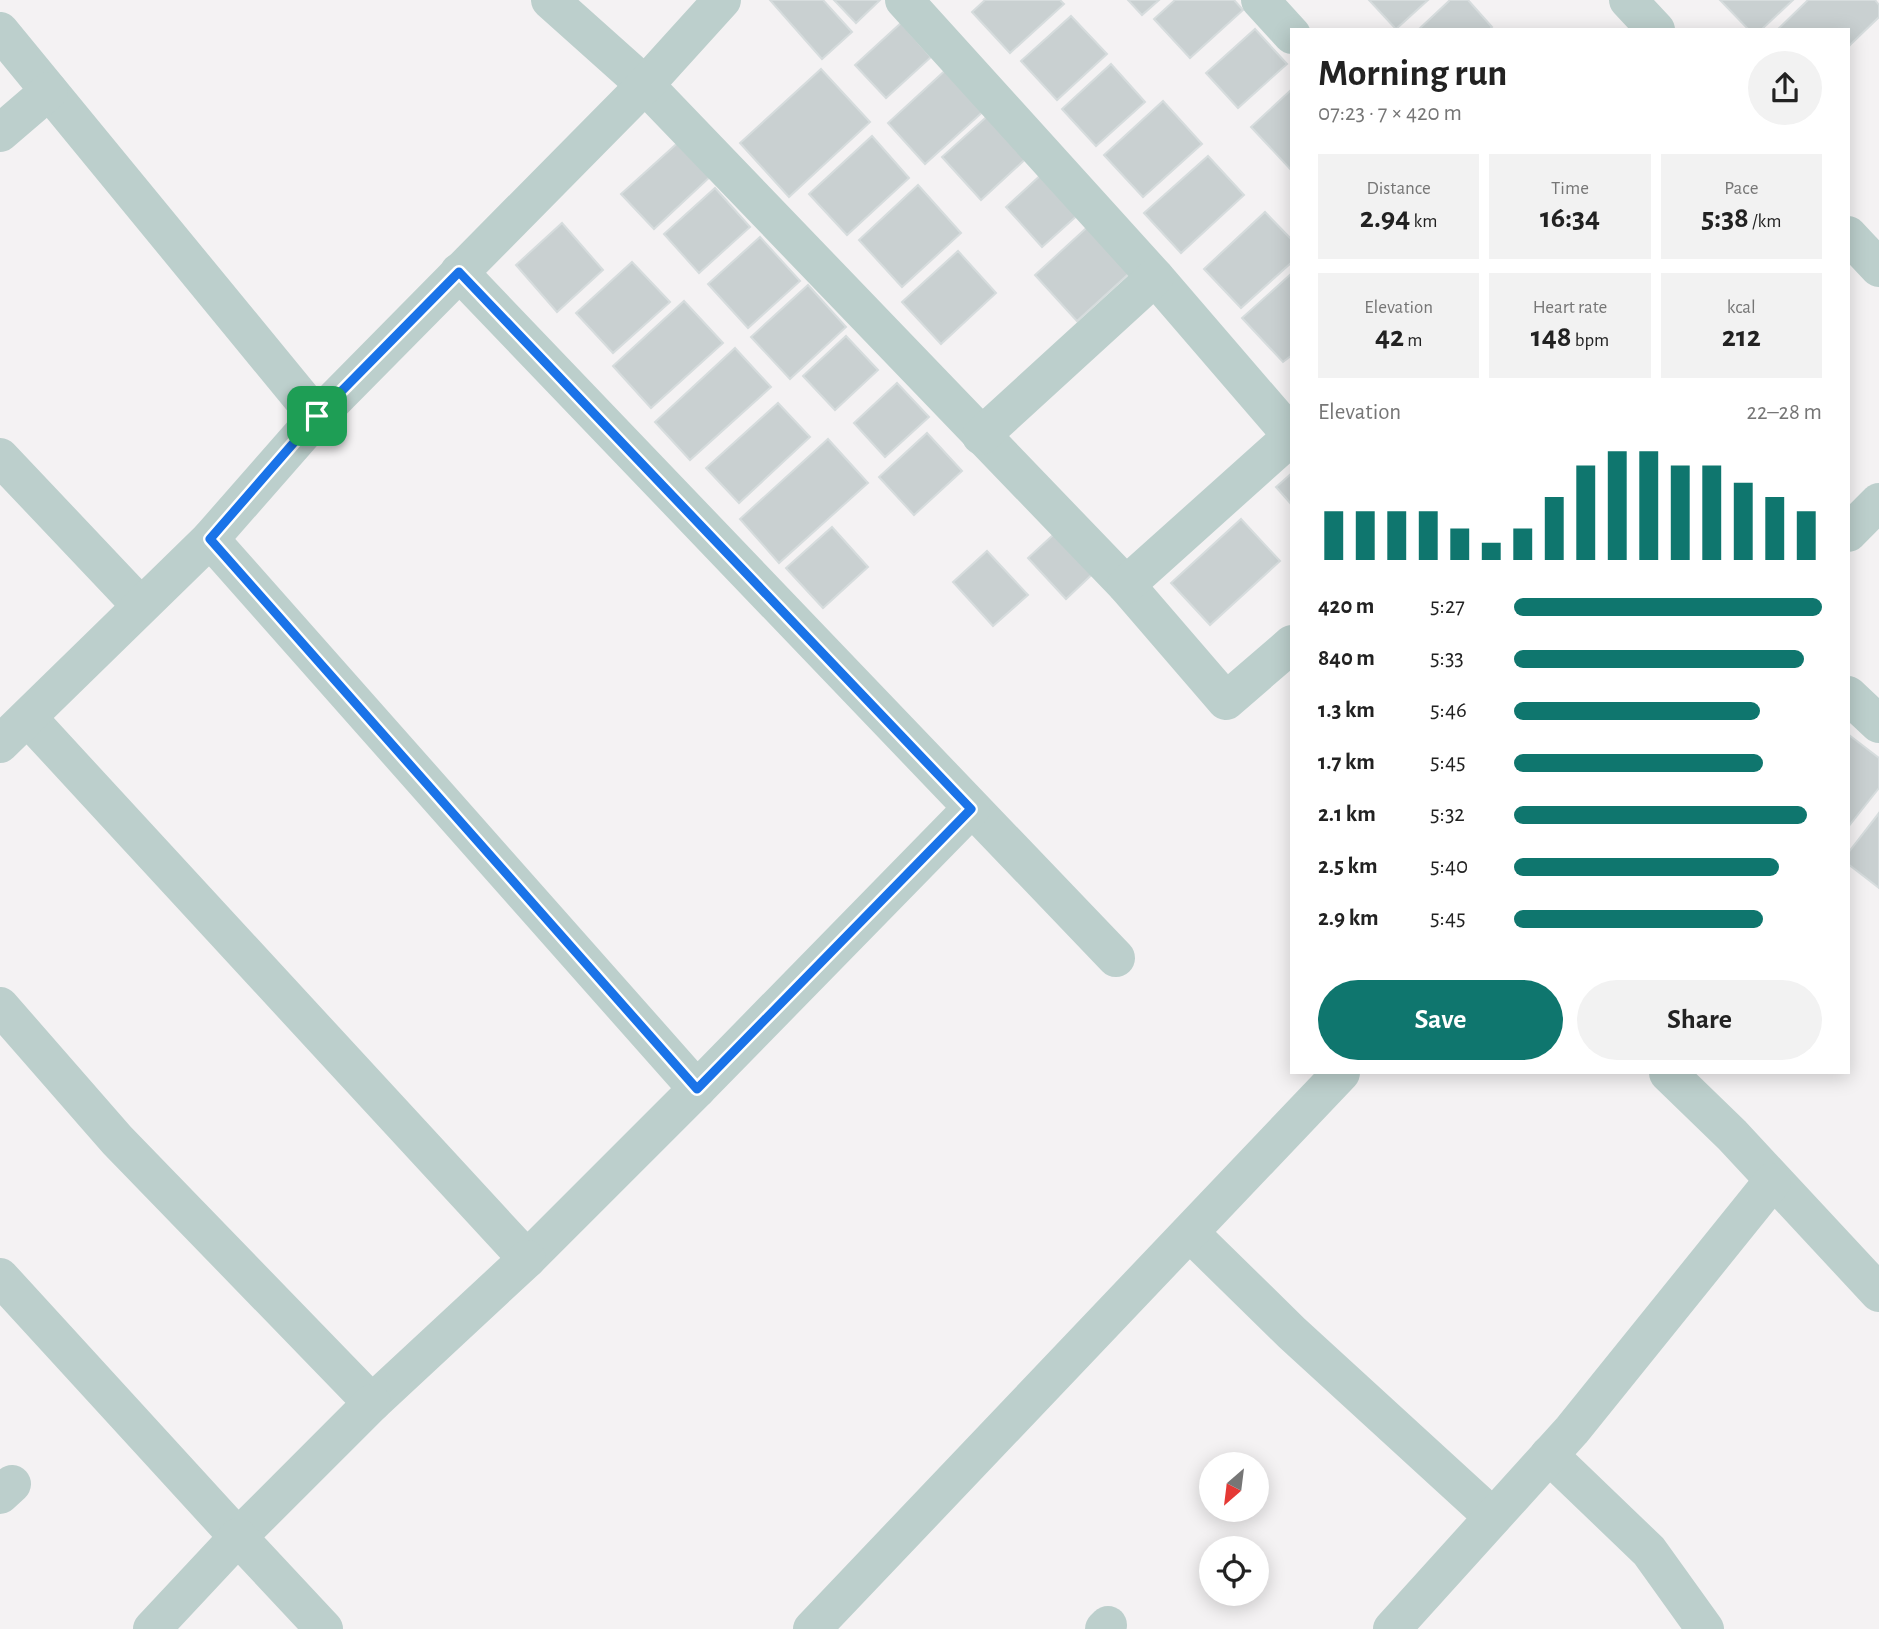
<!DOCTYPE html>
<meta charset="utf-8">
<style>
:root{--surface:#fff;--page:#f2f2f2;--text:#222;--muted:#767676;--accent:#0f766e}
body{margin:0;font-family:"Alegreya Sans",sans-serif;background:var(--page);color:var(--text);height:100vh;display:flex;flex-direction:column;font-size:26px;white-space:nowrap}
*{box-sizing:border-box;margin:0}
p{font-size:23px;color:var(--muted)}
.icon{flex:none;width:38px;height:38px;fill:none;stroke:currentColor;stroke-width:2;stroke-linecap:round;stroke-linejoin:round}
.map{position:relative;flex:1;overflow:hidden}
.drawer{position:absolute;left:1290px;top:28px;width:560px;height:1046px;display:flex;flex-direction:column;background:var(--surface);border-radius:0px;box-shadow:0 4px 18px #0003}
.drawer>*{flex:none}
.needle{width:46px;rotate:208deg}
.buttons{position:absolute;left:1199px;top:1452px;display:grid;gap:14px}
.buttons a{display:grid;place-items:center;width:70px;height:70px;border-radius:50%;background:var(--surface);box-shadow:0 4px 18px #0003;font-size:35px}
.pin{position:absolute;display:grid;place-items:center;width:60px;height:60px;color:#fff;margin:-30px;border-radius:14px;box-shadow:0 4px 10px #0006}
.round{display:grid;place-items:center;flex:none;width:74px;height:74px;border-radius:37px;background:var(--page)}
.summary{display:flex;align-items:center;justify-content:space-between;height:119px;padding:0 28px}
h1{font-size:38px;font-weight:600;line-height:52px}
.figures{display:grid;grid-template-columns:repeat(3,1fr);gap:10px;height:119px;padding:7px 28px}
.figures div{display:grid;align-content:center;border-radius:0px;background:var(--page);text-align:center}
.figures b{font-size:30px;font-weight:600}
.figures small{font-size:19px;font-weight:400}
.figures p{font-size:19px}
.chart{height:196px;padding:14px 28px}
.chart p{display:flex;justify-content:space-between}
.chart svg{width:100%;height:126px;margin-top:7px;stroke:var(--accent);stroke-width:6}
.button{display:flex;gap:14px;margin-top:auto;padding:14px 28px}
.button a{flex:1;height:80px;border-radius:42px;background:var(--accent);color:#fff;font-size:28px;font-weight:600;line-height:80px;text-align:center}
.button a+a{background:var(--page);color:var(--text)}
ul{padding:0 28px;list-style:none;font-size:23px}
li{display:grid;grid-template-columns:112px 84px 1fr;align-items:center;height:52px}
li i{height:18px;border-radius:9px;background:var(--accent)}
.map>svg:first-child{display:block}
</style>
<div class="map">
<svg width="1879" height="1629" viewBox="0 0 1879 1629">
<rect width="100%" height="100%" fill="#f4f2f3"/>
<g fill="#c9d0d1" stroke="#d6dcdd" stroke-width="2">
<path d="M770 0H823L852 32 822 59Z"/>
<path d="M834 0H880L856 23Z"/>
<path d="M985 0H1060L1064 4 1010 53 972 12Z"/>
<path d="M1128 0H1159L1142 15Z"/>
<path d="M1175 0H1234L1243 10 1190 58 1154 19Z"/>
<path d="M1369 0H1428L1396 29Z"/>
<path d="M1450 0H1468L1492 27 1489 30H1418Z"/>
<path d="M1720 0H1793L1761 30H1749Z"/>
<path d="M1808 0H1875L1879 5V17L1848 47V30H1777Z"/>
<path d="M1071 16 1107 54 1057 100 1021 61Z"/>
<path d="M901 23 931 57 886 98 855 65Z"/>
<path d="M1255 29 1287 64 1238 108 1206 73Z"/>
<path d="M1111 64 1145 102 1096 146 1062 109Z"/>
<path d="M949 67 987 108 925 164 888 123Z"/>
<path d="M821 69 870 122 789 197 740 143Z"/>
<path d="M1292 89V171L1251 127Z"/>
<path d="M1163 101 1202 144 1143 197 1104 155Z"/>
<path d="M992 112 1031 154 981 200 942 157Z"/>
<path d="M872 136 909 178 847 235 809 194Z"/>
<path d="M681 140 713 174 654 229 621 194Z"/>
<path d="M1208 156 1244 195 1181 253 1144 213Z"/>
<path d="M1043 173 1080 213 1042 247 1006 207Z"/>
<path d="M918 185 961 233 902 287 859 240Z"/>
<path d="M715 188 750 227 699 273 664 234Z"/>
<path d="M1265 212 1292 240V262L1241 308 1204 269Z"/>
<path d="M1093 222 1135 268 1077 321 1035 275Z"/>
<path d="M562 223 603 270 557 312 516 265Z"/>
<path d="M760 237 800 281 748 328 708 284Z"/>
<path d="M958 251 996 293 941 344 902 302Z"/>
<path d="M632 262 670 302 613 353 576 313Z"/>
<path d="M1292 273V355L1283 362 1242 318Z"/>
<path d="M808 285 846 327 790 379 751 337Z"/>
<path d="M684 301 723 343 651 408 613 366Z"/>
<path d="M846 336 878 370 835 410 803 376Z"/>
<path d="M735 348 771 387 690 460 655 422Z"/>
<path d="M897 383 929 417 885 457 854 423Z"/>
<path d="M778 403 810 437 739 503 706 468Z"/>
<path d="M927 433 962 471 914 515 879 477Z"/>
<path d="M828 439 868 483 779 563 740 519Z"/>
<path d="M1292 473V505L1276 487Z"/>
<path d="M1241 519 1280 561 1210 625 1171 583Z"/>
<path d="M1064 525 1101 566 1066 599 1028 558Z"/>
<path d="M832 527 868 567 823 608 786 568Z"/>
<path d="M987 551 1028 595 993 626 953 582Z"/>
<path d="M1849 735 1879 758V788L1848 827Z"/>
<path d="M1879 813V888L1848 864V853Z"/>
</g>
<g fill="none" stroke-linecap="round" stroke-linejoin="round">
<g stroke="#bccfcc" stroke-width="38">
<path d="M550 0 645 85 1126 585 1226 701 1292 644"/>
<path d="M904 0 1155 277 1292 436"/>
<path d="M1260 0 1292 35"/>
<path d="M1628 0 1656 30"/>
<path d="M0 31 317 417"/>
<path d="M0 133 49 91"/>
<path d="M1848 235 1879 268"/>
<path d="M459 272 1116 958"/>
<path d="M981 436 1155 277"/>
<path d="M0 457 140 605"/>
<path d="M1848 533 1879 502"/>
<path d="M210 539 697 1089 971 809"/>
<path d="M1126 585 1292 436"/>
<path d="M1848 695 1879 724"/>
<path d="M28 718 527 1259 697 1089"/>
<path d="M0 744 210 539 317 417 645 85 722 0"/>
<path d="M0 1006 117 1140 372 1403 527 1259"/>
<path d="M1668 1073 1732 1135 1879 1293"/>
<path d="M1191 1234 1292 1333 1493 1517"/>
<path d="M0 1277 238 1537 372 1403"/>
<path d="M1549 1455 1649 1551 1705 1629"/>
<path d="M0 1495 12 1484"/>
<path d="M152 1629 238 1537 324 1629"/>
<path d="M812 1629 1341 1073"/>
<path d="M1104 1629 1108 1625"/>
<path d="M1392 1629 1572 1430 1772 1182"/>
</g>
</g>
<g fill="none" stroke-linecap="round" stroke-linejoin="round">
<g stroke="#fff" stroke-width="14">
<path id="route" d="M459 272 971 809 697 1089 210 539 317 416Z"/>
</g>
<use href="#route" stroke="#1a73e8" stroke-width="9"/>
</g>
</svg>
<div class="buttons">
<a><svg class="needle" viewBox="-14 -14 28 28"><path d="M0-13l5 13h-10z" fill="#e53935"/><path d="M0 13l5-13h-10z" fill="#767676"/></svg></a>
<a><svg class="icon" aria-label="locate" viewBox="0 0 24 24"><circle cx="12" cy="12" r="6"/><path d="M12 2v4M12 18v4M2 12h4M18 12h4"/></svg></a>
</div>
<div class="pin" style="left:317px;top:416px;background:#1e9e55"><svg class="icon" aria-label="arrive" viewBox="0 0 24 24"><path d="M6 21V4h12l-3 4 3 4H6"/></svg></div>
<section class="drawer">
<div class="summary"><div><h1>Morning run</h1><p>07:23 · 7 × 420 m</p></div><a class="round"><svg class="icon" aria-label="share" viewBox="0 0 24 24"><path d="M12 15V3M7 8l5-5 5 5M5 13v7h14v-7"/></svg></a></div>
<div class="figures">
<div><p>Distance</p><b>2.94<small> km</small></b></div>
<div><p>Time</p><b>16:34</b></div>
<div><p>Pace</p><b>5:38<small> /km</small></b></div>
</div>
<div class="figures">
<div><p>Elevation</p><b>42<small> m</small></b></div>
<div><p>Heart rate</p><b>148<small> bpm</small></b></div>
<div><p>kcal</p><b>212</b></div>
</div>
<div class="chart"><p><span>Elevation</span>22–28 m</p>
<svg viewBox="0 0 160 44" preserveAspectRatio="none"><path d="M5 44V27M15 44V27M25 44V27M35 44V27M45 44V33M55 44V38M65 44V33M75 44V22M85 44V11M95 44V6M105 44V6M115 44V11M125 44V11M135 44V17M145 44V22M155 44V27"/></svg>
</div>
<ul>
<li><b>420 m</b>5:27<i style="width:100%"></i></li>
<li><b>840 m</b>5:33<i style="width:94%"></i></li>
<li><b>1.3 km</b>5:46<i style="width:80%"></i></li>
<li><b>1.7 km</b>5:45<i style="width:81%"></i></li>
<li><b>2.1 km</b>5:32<i style="width:95%"></i></li>
<li><b>2.5 km</b>5:40<i style="width:86%"></i></li>
<li><b>2.9 km</b>5:45<i style="width:81%"></i></li>
</ul>
<div class="button"><a>Save</a><a>Share</a></div>
</section>
</div>
